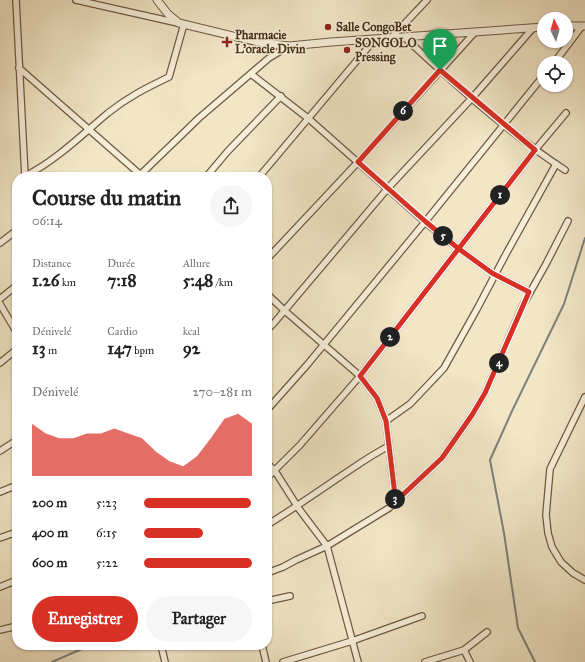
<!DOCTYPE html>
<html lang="fr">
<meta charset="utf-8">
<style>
:root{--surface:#fff;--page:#f6f6f6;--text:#222;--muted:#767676;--accent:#d93025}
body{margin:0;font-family:"IM FELL Great Primer",serif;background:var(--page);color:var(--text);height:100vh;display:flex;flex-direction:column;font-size:15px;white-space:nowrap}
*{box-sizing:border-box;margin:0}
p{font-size:13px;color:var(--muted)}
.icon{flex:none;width:22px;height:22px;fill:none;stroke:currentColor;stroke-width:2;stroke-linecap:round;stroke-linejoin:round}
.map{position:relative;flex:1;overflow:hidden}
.panel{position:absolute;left:12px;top:172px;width:260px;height:478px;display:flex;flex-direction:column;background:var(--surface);border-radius:16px;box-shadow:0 1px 3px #0004}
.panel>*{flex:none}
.needle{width:26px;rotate:355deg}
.buttons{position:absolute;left:537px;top:12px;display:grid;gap:8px}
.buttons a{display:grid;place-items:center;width:36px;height:36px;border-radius:50%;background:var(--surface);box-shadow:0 1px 3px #0004;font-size:20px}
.pin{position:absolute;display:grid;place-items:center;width:34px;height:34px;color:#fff;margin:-41px -17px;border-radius:50% 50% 50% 0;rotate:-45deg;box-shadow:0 0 4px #0007}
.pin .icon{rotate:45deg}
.km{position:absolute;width:20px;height:20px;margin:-10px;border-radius:50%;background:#222;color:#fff;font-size:11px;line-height:20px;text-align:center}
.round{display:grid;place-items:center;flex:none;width:42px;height:42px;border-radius:21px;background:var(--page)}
.headline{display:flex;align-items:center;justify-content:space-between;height:68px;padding:0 20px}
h1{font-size:22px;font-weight:700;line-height:30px}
.stats{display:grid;grid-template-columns:repeat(3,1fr);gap:6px;height:68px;padding:4px 20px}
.stats div{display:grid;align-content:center}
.stats b{font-size:17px;font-weight:700}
.stats small{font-size:11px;font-weight:400}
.stats p{font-size:11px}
.chart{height:112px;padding:8px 20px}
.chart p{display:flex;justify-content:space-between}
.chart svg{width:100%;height:72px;margin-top:4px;fill:var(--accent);opacity:.7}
.action{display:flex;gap:8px;margin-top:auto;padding:8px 20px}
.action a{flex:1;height:46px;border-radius:24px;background:var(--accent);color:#fff;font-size:16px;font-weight:700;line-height:46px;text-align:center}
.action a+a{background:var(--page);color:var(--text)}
ul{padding:0 20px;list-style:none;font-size:13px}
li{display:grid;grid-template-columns:64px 48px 1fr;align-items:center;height:30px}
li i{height:10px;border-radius:5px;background:var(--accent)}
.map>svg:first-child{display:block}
</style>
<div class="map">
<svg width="585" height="662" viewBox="0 0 585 662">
<rect width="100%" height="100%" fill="#f2e6c7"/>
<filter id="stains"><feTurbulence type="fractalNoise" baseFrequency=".005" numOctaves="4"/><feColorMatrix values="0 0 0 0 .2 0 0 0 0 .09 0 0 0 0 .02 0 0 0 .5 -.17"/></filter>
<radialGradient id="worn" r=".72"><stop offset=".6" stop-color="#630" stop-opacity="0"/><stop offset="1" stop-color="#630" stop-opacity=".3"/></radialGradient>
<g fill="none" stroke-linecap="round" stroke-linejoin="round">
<g stroke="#7b837a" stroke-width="2">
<path d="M52 662 91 645"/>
<path d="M535 662 518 628 504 533 490 460 512 411 564 304 585 238"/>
</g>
<g stroke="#705a40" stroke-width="8">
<g id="minor">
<path d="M16 0 25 177"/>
<path d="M76 0 178 23"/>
<path d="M404 37C455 84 507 132 565 170"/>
<path d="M391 38 427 0"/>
<path d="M554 63 582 26"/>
<path d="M19 68 143 177"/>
<path d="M251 74 309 119 425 222 459 249 492 273 529 292"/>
<path d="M25 176C54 162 83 134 108 113 128 97 146 88 169 77L184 24"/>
<path d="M138 177 199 118 269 58 289 46"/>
<path d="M206 177 228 151 281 96"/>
<path d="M259 177 375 39"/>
<path d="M0 243 17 230"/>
<path d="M267 259 358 162 475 32"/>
<path d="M267 294 285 311 360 376 377 398 386 421 395 495 394 503"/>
<path d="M0 299 17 285"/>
<path d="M0 304 17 333"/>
<path d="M267 330 274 323 388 188 472 98 533 28"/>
<path d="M0 363 17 349"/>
<path d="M585 397 550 469 546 515 548 533 552 547 561 562 573 573 585 580"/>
<path d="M267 410 307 365 425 222 544 75"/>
<path d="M386 421 410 404 444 368 477 309 506 254 556 164"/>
<path d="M0 451 17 440"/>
<path d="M267 463 275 471 299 509 327 546 358 662"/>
<path d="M267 478 300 445 360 376 535 150 566 113"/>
<path d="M0 492 17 485"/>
<path d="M267 525C293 509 319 491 344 474 359 464 373 454 389 446"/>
<path d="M0 538 17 532"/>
<path d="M267 573 283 567 296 560 327 546 389 508 442 458 472 415 485 393 523 305 546 264 568 221"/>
<path d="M0 587 17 580"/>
<path d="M267 601 290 596"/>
<path d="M0 630 17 626"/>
<path d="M161 645 165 662"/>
<path d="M262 645 266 662"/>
<path d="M464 650 470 662"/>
<path d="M283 662 352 641 422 616"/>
<path d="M425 662 464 650 487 632"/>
</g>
</g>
<g stroke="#705a40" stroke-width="9">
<g id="tertiary">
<path d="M157 0 168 14 179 23 258 42 289 46 331 42 544 27"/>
<path d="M566 26H585"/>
</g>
</g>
<use href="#minor" stroke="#f7efdb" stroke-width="5.5"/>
<use href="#tertiary" stroke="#f7efdb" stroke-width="7"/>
</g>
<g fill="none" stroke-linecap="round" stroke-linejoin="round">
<g stroke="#fff" stroke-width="8">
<path id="route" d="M440 70 535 150 360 376 377 398 386 421 395 495 394 503 442 458 472 415 485 393 529 292 492 273 459 249 426 222 358 162 440 70"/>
</g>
<use href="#route" stroke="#d93025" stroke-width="5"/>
</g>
<g fill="#8f2418" stroke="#f7efdb" stroke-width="1.5">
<circle cx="328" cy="27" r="4"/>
<path d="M225 36h4v4h4v4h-4v4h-4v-4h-4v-4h4z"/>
<circle cx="347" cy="50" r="4"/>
</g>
<g text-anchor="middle" stroke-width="3" stroke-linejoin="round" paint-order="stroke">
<g font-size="12" font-weight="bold" fill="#452c13" stroke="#f7efdb" text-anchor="start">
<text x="336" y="31">Salle CongoBet</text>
<text x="235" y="39">Pharmacie<tspan x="235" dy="14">L'oracle Divin</tspan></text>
<text x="355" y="47">SONGOLO<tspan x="355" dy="14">Pressing</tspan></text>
</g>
</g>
<rect width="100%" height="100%" filter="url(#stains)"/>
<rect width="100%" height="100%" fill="url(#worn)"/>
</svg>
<div class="buttons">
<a><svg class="needle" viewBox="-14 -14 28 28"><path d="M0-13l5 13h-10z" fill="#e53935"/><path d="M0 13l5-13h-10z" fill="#767676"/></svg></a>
<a><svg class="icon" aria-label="locate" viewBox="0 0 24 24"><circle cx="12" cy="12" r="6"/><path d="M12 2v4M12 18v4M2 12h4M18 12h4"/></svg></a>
</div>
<div class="pin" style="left:440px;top:70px;background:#1e9e55"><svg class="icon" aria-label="arrive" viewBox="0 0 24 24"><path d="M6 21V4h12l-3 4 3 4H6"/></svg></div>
<b class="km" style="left:500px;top:195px">1</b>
<b class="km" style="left:390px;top:337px">2</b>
<b class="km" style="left:395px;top:499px">3</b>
<b class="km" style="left:499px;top:363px">4</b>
<b class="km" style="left:443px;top:236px">5</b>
<b class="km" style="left:403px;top:111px">6</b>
<section class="panel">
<div class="headline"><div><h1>Course du matin</h1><p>06:14</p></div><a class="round"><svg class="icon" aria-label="share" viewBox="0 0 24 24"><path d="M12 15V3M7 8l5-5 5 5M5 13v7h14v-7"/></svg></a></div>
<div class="stats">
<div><p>Distance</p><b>1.26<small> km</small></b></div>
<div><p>Durée</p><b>7:18</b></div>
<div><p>Allure</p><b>5:48<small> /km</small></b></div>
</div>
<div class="stats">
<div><p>Dénivelé</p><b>13<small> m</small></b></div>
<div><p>Cardio</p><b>147<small> bpm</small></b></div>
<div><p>kcal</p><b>92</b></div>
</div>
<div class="chart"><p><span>Dénivelé</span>270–281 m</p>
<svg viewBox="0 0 160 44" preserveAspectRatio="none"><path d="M0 44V12L10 18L20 21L30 21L40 18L50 18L60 15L70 18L80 21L90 29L100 35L110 38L120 32L130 21L140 9L150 6L160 12V44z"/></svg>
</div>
<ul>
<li><b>200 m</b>5:23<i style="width:99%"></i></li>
<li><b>400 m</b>6:15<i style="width:55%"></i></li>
<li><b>600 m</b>5:22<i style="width:100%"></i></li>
</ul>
<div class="action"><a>Enregistrer</a><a>Partager</a></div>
</section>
</div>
